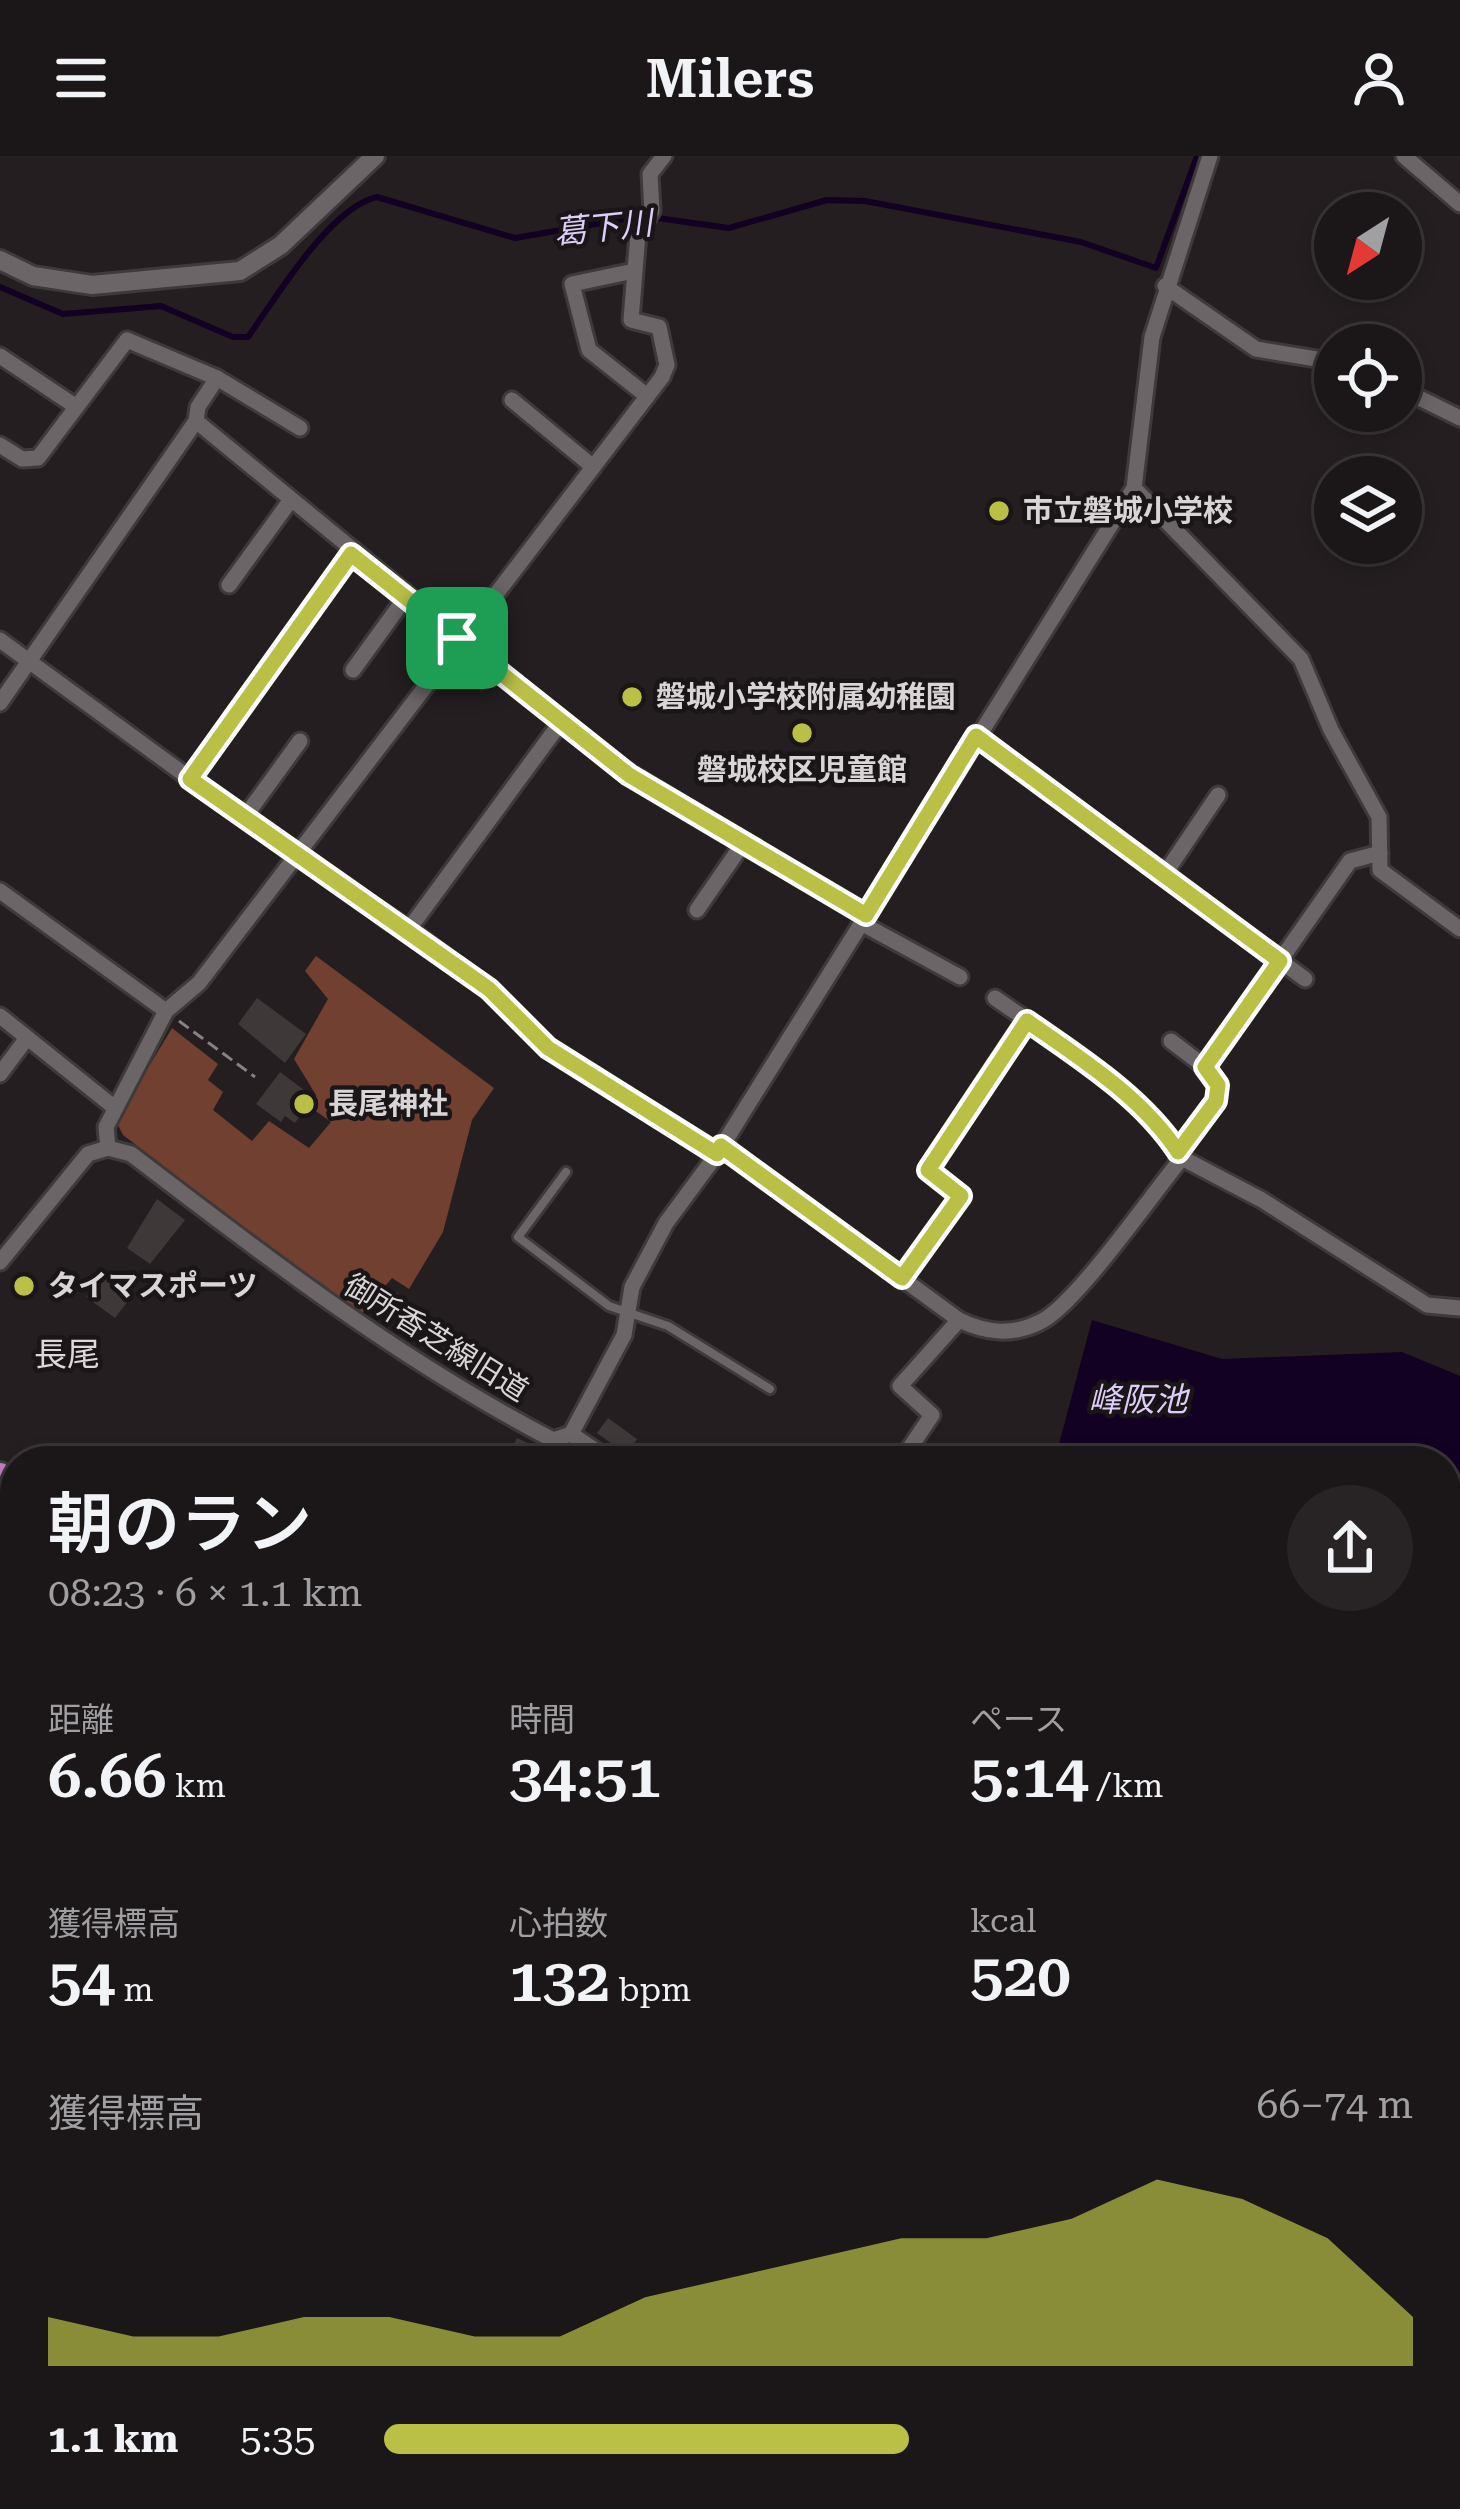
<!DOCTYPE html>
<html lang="ja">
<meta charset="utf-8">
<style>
:root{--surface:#1b1618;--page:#282325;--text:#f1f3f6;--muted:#a09fa2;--line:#393537;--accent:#bac045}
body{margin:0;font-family:"Roboto Serif","Noto Sans JP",serif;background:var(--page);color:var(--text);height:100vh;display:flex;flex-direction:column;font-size:45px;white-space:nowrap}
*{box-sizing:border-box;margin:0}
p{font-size:39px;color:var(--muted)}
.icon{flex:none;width:66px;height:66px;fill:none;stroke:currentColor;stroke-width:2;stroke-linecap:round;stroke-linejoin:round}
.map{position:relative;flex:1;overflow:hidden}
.side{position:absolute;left:0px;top:1290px;width:1461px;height:1065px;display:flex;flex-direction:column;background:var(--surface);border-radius:48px 48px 0 0;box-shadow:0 6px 18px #0003,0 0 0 3px var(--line)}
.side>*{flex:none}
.needle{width:78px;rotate:216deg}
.fabs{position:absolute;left:1314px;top:36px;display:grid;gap:24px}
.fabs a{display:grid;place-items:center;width:108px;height:108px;border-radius:50%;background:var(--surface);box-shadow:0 6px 18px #0003,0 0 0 3px var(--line);font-size:60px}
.pin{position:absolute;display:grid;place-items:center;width:102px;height:102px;color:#fff;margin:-51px;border-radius:24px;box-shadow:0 6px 18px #0006}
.round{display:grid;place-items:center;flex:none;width:126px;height:126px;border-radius:63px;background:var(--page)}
.overview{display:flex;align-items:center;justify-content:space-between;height:204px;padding:0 48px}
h1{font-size:66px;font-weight:600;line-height:90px}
.figures{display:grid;grid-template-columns:repeat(3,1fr);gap:18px;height:204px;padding:12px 48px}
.figures div{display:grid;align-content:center}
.figures b{font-size:60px;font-weight:600}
.figures small{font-size:33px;font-weight:400}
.figures p{font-size:33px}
.chart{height:336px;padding:24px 48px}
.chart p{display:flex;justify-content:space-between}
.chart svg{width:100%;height:216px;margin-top:12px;fill:var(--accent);opacity:.7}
ul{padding:0 48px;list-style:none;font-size:39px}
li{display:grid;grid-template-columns:192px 144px 1fr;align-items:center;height:90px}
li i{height:30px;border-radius:15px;background:var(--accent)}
header{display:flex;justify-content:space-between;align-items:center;height:156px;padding:0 48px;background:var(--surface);font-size:54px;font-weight:600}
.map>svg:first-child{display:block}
</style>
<header><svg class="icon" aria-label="menu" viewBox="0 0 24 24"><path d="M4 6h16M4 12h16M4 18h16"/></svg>Milers<svg class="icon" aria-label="person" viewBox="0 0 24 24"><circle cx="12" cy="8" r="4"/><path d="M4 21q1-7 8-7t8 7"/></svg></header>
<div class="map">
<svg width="1460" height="2353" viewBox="0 0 1460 2353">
<rect width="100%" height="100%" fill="#241e20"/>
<path fill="#31262b" d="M15 1885V2165L0 2154V1905L8 1888Z"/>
<path fill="#613e33" d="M1460 1779V1863L1446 1852V1796Z"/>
<path fill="#714030" d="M316 800 494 932 472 964 443 1076 409 1133 392 1122 360 1160 123 979 116 965 172 872 218 908 208 924 223 936 213 954 252 985 269 965 309 992 331 966 313 953 316 939 294 903 328 843 305 815Z"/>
<path fill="#120123" d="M1092 1164 1222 1203 1402 1196 1460 1220V1364L1446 1369V1305H1076L1058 1292Z"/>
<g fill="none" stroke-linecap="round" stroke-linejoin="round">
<g stroke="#120123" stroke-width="6">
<path d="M0 131 63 158 161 150 233 181H248C276 142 329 52 377 41L515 82 643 60 729 72 827 44 865 45 1081 86 1156 112 1197 0"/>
<path d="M1446 1414 1460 1417"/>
</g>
<path stroke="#120123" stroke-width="33" d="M0 1897 15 1879"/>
</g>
<g fill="#3f3838">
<path d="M257 842 306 878 285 907 238 868Z"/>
<path d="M280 916 304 934 299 942 308 948 295 967 285 960 281 966 256 948Z"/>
<path d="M157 1043 185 1064 150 1108 127 1092Z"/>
<path d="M102 1119 131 1141 115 1162 86 1141Z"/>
<path d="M390 1132 404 1142 389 1164 375 1153Z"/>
<path d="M608 1262 637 1283 626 1298 597 1277Z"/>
<path d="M517 1282 566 1305H506Z"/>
<path d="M0 1962 15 1972V2086L0 2107Z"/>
</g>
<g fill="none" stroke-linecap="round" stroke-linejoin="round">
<g stroke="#3e393b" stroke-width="14">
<g id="service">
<path d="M566 1016 518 1081 609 1150 668 1170 770 1233"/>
<path d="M6 1529 15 1518"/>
<path d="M0 1595 15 1607"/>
</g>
</g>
<g stroke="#3e393b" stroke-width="21">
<g id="minor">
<path d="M1404 0 1460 48"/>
<path d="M634 115 572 128 589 194 647 240"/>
<path d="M1165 130 1256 193 1335 206"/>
<path d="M0 200 75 250"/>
<path d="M217 222 300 272"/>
<path d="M1401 233 1460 262"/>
<path d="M512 244 592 310"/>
<path d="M196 265 612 606 865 759"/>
<path d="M0 289 22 303 38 302 127 184 217 222 198 251 196 265 0 547"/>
<path d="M1134 332 1301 503 1331 574 1379 661 1380 714 1460 773"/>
<path d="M229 429 290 345"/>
<path d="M0 484 296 700 409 773 489 833 548 892 717 998"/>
<path d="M353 514 406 441"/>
<path d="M976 580 1305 823"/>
<path d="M190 623 351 398"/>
<path d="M244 662 300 585"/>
<path d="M1164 719 1218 639"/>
<path d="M0 735 166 855 106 971 108 992"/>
<path d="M697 754 744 686"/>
<path d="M861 767 960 821"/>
<path d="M409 773 561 566"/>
<path d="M995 842C1061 888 1137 934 1182 1002"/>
<path d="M166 855 199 827 662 221 667 209 659 171 631 164 638 78 652 55 650 18 664 0"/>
<path d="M0 860 115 952"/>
<path d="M1171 885 1205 911 1218 929 1216 945 1178 996"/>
<path d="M1205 911 1350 705 1380 697"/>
<path d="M0 918 27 882"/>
<path d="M721 990 959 1164C987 1177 1012 1180 1040 1166 1075 1150 1153 1037 1182 1002L1262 1044 1427 1149 1460 1152"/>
<path d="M0 1106 88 998 108 992 131 998C267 1102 401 1205 553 1284L571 1278 624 1179 632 1131 666 1067 717 998 1134 332 1152 181 1210 0"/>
<path d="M902 1122 961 1040 928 1014 1027 865"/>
<path d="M571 1278 611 1305"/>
<path d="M901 1305 932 1259 900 1230 959 1164"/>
<path d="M0 1366 15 1346"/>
<path d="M1446 1549 1460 1558"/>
<path d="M1446 1779 1460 1761"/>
<path d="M0 1847 15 1829"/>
<path d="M1446 1926 1460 1936"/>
<path d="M1446 2217 1460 2197"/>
<path d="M623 2353 633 2340"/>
<path d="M1257 2353 1267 2340"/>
</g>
</g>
<g stroke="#3e393b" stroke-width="24">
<path id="tertiary" d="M0 104 33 120 92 129 240 115 281 89 375 0"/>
</g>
<g stroke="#3e393b" stroke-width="30">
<g id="trunk">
<path d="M0 1319 15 1330"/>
<path d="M1342 2340 1360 2353"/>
</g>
</g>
<g stroke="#868183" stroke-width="3" stroke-dasharray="12 6" stroke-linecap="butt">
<path d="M179 865 255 921"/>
<path d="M964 1302 988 1305"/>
</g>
<use href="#service" stroke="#6c6568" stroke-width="8"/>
<use href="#minor" stroke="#6c6568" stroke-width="15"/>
<use href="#tertiary" stroke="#6c6568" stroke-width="18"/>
<use href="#trunk" stroke="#c47cc2" stroke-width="24"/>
</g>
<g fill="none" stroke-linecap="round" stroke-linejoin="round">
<g stroke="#fff" stroke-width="24">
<path id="route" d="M351 398 629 619 866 759 976 580 1280 805 1205 911 1218 929 1216 945 1178 996C1142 941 1080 902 1027 865L928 1014 961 1040 902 1122 721 990 717 998 548 892 489 833 190 623Z"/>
</g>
<use href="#route" stroke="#bac045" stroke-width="15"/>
</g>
<g fill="#bac045" stroke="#1a1517" stroke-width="4.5">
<circle cx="999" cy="355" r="12"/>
<circle cx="632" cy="541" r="12"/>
<circle cx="802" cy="577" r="12"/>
<circle cx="304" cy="948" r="12"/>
<circle cx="24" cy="1130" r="12"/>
</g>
<g text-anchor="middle" stroke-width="9" stroke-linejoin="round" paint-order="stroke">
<g font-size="30" font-weight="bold" fill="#d9d5d7" stroke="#1a1517" text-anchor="start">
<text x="1023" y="365">市立磐城小学校</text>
<text x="656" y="551">磐城小学校附属幼稚園</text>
<text x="802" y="624" text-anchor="middle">磐城校区児童館</text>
<text x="328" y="958">長尾神社</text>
<text x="48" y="1140">タイマスポーツ</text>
</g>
<g font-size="30" fill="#d9d5d7" stroke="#1a1517">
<text transform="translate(436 1182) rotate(32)" y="10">御所香芝線旧道</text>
</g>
<g font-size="33" font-style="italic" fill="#decdf9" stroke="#1a1517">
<text transform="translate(603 71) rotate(-6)" y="12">葛下川</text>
<text x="1138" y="1255">峰阪池</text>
</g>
<g font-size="33" fill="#dfd7db" stroke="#1a1517">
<text x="67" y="1210">長尾</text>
</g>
</g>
</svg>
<div class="fabs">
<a><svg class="needle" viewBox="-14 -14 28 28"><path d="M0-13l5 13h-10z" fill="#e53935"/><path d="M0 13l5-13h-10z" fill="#a09fa2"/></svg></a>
<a><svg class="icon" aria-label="locate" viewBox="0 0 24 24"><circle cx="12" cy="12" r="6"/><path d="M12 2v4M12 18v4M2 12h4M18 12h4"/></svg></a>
<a><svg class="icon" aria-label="layers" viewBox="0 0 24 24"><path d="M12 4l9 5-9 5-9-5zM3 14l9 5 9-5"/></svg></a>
</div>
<div class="pin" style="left:457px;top:482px;background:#1e9e55"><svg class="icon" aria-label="arrive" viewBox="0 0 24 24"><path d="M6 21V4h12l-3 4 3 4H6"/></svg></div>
<section class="side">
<div class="overview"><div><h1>朝のラン</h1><p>08:23 · 6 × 1.1 km</p></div><a class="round"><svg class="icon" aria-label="share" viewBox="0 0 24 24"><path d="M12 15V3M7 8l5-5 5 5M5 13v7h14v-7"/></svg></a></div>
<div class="figures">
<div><p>距離</p><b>6.66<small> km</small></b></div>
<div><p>時間</p><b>34:51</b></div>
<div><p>ペース</p><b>5:14<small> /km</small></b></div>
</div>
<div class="figures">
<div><p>獲得標高</p><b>54<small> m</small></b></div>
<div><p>心拍数</p><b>132<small> bpm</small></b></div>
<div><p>kcal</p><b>520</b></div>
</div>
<div class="chart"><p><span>獲得標高</span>66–74 m</p>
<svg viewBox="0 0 160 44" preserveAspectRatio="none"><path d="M0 44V34L10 38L20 38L30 34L40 34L50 38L60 38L70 30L80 26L90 22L100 18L110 18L120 14L130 6L140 10L150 18L160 34V44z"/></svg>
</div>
<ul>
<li><b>1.1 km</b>5:35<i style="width:51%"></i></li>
</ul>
</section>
</div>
